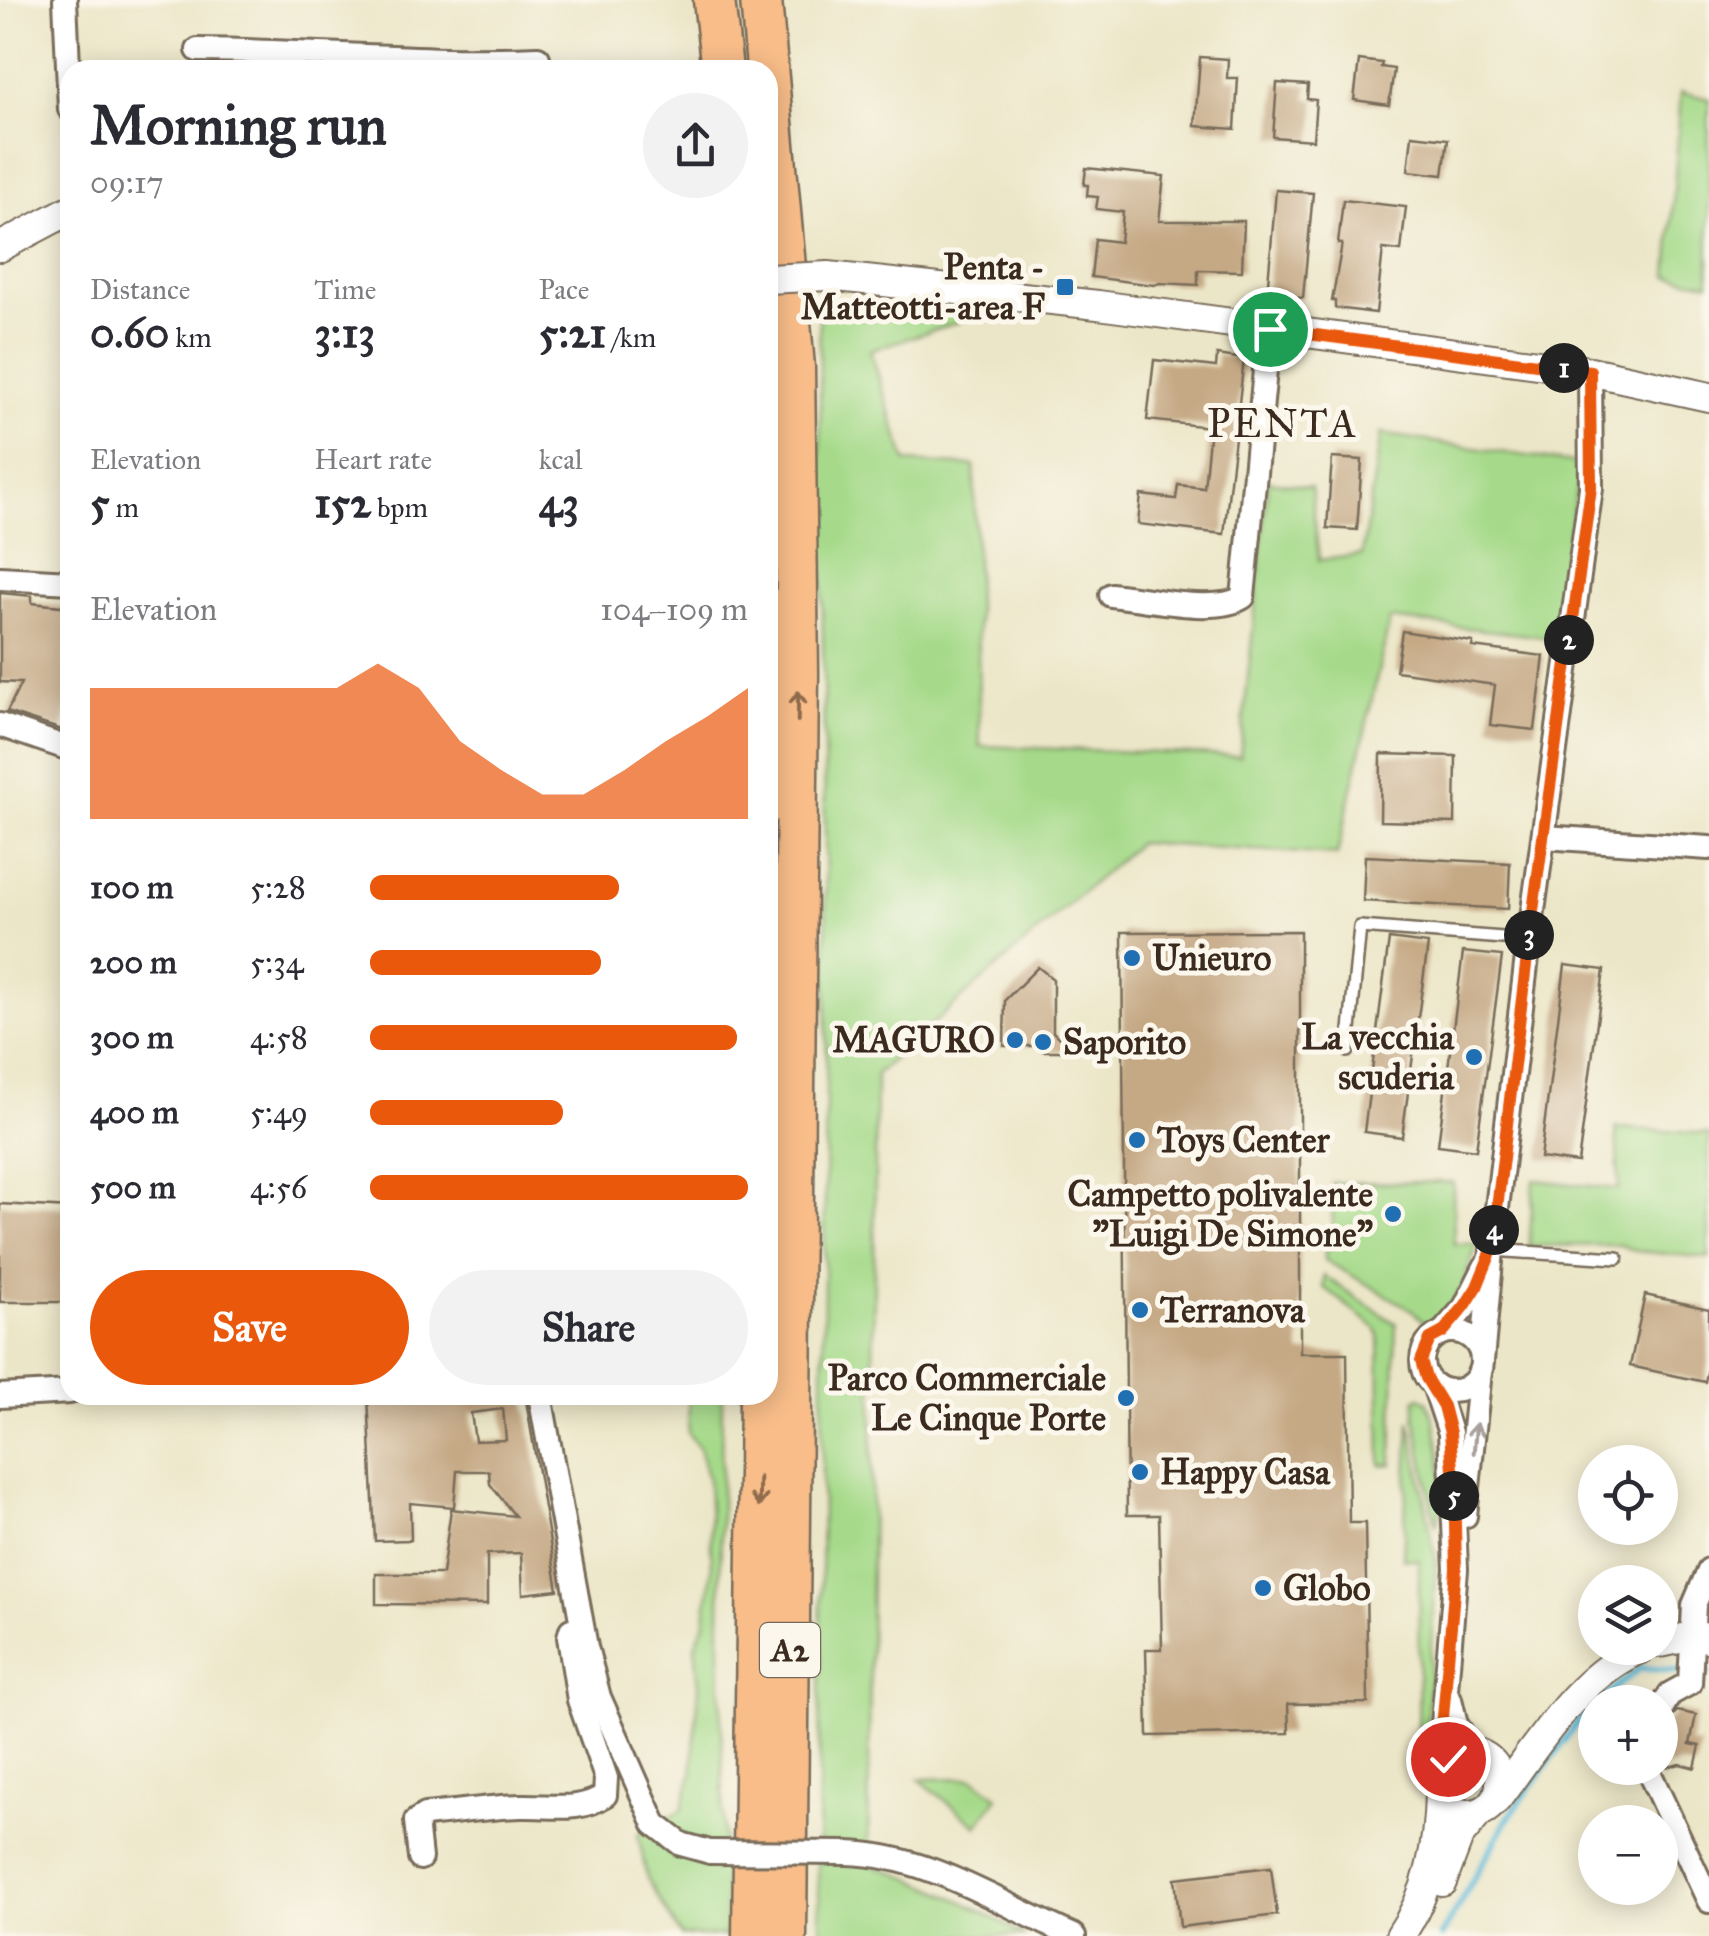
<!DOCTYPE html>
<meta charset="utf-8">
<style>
:root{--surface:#fff;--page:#f2f2f3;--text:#2b2b33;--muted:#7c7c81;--accent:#ea580c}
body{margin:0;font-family:"IM FELL Great Primer",serif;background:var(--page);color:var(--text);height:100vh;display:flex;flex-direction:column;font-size:38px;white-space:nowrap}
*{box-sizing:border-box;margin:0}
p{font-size:32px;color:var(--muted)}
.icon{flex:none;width:55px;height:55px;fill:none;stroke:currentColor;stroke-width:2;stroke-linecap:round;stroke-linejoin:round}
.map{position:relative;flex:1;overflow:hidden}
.panel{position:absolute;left:60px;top:60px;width:718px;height:1345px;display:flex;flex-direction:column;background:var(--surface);border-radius:30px;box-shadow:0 5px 25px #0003}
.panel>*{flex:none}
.controls{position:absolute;left:1578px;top:1445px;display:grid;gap:20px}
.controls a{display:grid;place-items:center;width:100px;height:100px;border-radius:50%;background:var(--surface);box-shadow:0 5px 25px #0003;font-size:50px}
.pin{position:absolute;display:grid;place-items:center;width:85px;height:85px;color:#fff;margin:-42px;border:5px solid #fff;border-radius:50%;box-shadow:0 2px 10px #0007}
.km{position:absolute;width:50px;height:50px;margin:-25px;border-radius:50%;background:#222;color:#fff;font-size:28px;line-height:50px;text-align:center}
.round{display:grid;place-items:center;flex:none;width:105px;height:105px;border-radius:52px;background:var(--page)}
.overview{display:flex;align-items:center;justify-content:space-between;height:170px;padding:0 30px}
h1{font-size:55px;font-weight:800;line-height:75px}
.metrics{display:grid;grid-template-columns:repeat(3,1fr);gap:15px;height:170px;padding:10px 30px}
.metrics div{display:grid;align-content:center}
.metrics b{font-size:42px;font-weight:800}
.metrics small{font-size:28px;font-weight:400}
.metrics p{font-size:28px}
.chart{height:280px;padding:20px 30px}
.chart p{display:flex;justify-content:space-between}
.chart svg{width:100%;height:180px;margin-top:10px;fill:var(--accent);opacity:.7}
.action{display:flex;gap:20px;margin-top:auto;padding:20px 30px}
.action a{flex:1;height:115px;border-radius:60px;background:var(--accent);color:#fff;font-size:40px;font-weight:800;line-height:115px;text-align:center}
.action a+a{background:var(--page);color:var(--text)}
ul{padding:0 30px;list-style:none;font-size:32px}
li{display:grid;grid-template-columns:160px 120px 1fr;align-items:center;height:75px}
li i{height:25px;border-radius:12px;background:var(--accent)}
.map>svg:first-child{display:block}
</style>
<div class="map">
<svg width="1709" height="1936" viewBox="0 0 1709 1936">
<rect width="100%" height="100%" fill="#fbf7ec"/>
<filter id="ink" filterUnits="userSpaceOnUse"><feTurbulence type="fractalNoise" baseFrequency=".01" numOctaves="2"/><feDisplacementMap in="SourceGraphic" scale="20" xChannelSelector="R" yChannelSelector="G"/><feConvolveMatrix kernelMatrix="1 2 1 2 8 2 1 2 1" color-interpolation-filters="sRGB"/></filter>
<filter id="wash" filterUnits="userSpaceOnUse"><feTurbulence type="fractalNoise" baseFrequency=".0048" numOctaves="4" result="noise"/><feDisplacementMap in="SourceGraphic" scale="40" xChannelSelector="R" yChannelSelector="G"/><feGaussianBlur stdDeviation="2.25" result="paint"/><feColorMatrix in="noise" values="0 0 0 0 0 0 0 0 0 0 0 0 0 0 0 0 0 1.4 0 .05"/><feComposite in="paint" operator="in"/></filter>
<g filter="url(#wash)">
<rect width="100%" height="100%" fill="#ece6c8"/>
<g fill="#a6da8a" stroke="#708254" stroke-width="2.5">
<path d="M1681 92 1709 99V283L1668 276Z"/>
<path d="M819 301 973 304 960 322 870 350 906 462 974 466 980 746 1240 756 1268 481 1311 487 1319 560 1362 555 1381 434 1580 464 1553 638 1390 619 1337 855 1138 843 876 1074 868 1864C925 1881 974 1905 1025 1936H822L818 1881 827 990Z"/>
<path d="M1616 1128 1709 1134V1258L1635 1251 1621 1245 1529 1246 1534 1180 1619 1189Z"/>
<path d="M1453 1182 1454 1244H1477C1466 1279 1459 1307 1425 1324L1412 1310 1325 1260V1248L1333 1247 1332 1183Z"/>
<path d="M1324 1276 1396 1324 1392 1464 1381 1465 1379 1335 1376 1328 1323 1287Z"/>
<path d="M689 1395H722L720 1642 726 1936H681L647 1878 638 1834 682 1810 692 1774 699 1687 695 1645 704 1625 712 1570 708 1480 699 1448 688 1433Z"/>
<path d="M1420 1397 1427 1401C1440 1429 1448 1498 1436 1525L1415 1417V1400Z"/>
<path d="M1410 1421 1436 1560 1424 1774 1418 1773 1419 1560 1403 1559Z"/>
<path d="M974 1778 998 1797 977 1826 919 1779Z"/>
</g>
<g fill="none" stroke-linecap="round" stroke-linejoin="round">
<g stroke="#5cbbda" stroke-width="6">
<path d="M1597 1702 1640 1668 1709 1673"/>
<path d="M1441 1936 1510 1815 1585 1712 1595 1704"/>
</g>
</g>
<g id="blocks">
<g fill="#c5a884" fill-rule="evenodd">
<path d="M1200 57 1228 59 1227 78H1238L1235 129 1195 126Z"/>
<path d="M1359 60 1382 63 1381 67 1394 69 1389 105 1354 100Z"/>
<path d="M1277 83 1308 85 1307 99 1316 100 1313 140 1273 137Z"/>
<path d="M1412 135 1448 139 1443 175 1408 171Z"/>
<path d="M1086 168 1164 176 1159 221H1244L1242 271 1198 270V285L1159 283 1154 285 1091 277 1095 239 1120 242 1123 212 1096 209 1098 197 1087 196 1088 185H1084Z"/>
<path d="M1276 190 1313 193 1303 298 1267 295Z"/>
<path d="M1343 200 1406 207 1401 251 1383 249 1376 313 1335 308V301H1332L1342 244H1338Z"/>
<path d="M1217 355 1244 359 1224 534 1138 524 1141 495 1176 499 1178 485 1204 488 1210 427 1147 420 1154 360 1216 367Z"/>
<path d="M1332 458 1362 460 1357 530 1327 528Z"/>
<path d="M0 593 32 596V603L70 607V698L62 730 7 712 21 683 0 682Z"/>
<path d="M1402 631 1473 642 1472 647 1544 656 1535 730 1490 725 1495 685 1396 671Z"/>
<path d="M1381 754 1456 756 1455 823 1380 821Z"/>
<path d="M1365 856 1510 863 1508 909 1363 901Z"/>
<path d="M1300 931V1353H1347L1349 1523H1365L1368 1703 1288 1704 1289 1733 1148 1736 1146 1649H1162L1159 1515H1127L1122 932Z"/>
<path d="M1389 939 1428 944 1402 1137 1364 1132Z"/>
<path d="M1463 952 1502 956 1476 1150 1438 1145Z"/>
<path d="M1565 965 1604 970 1578 1163 1540 1158Z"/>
<path d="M1038 967 1053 979V1032L1072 1051H1043L1041 1046H1004L1005 1000Z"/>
<path d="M0 1204 70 1208 68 1302H0Z"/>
<path d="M1645 1295 1709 1309V1364L1705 1382 1630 1366Z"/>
<path d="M368 1395H525L558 1590 523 1594 521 1553 487 1554V1605L376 1604V1574H442L451 1509 515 1516 490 1484 489 1471H457L454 1507 410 1503 411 1540 375 1541ZM503 1409 506 1440 475 1441 471 1413Z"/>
<path d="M1677 1711 1696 1715 1690 1744 1700 1746 1695 1768 1680 1764 1664 1768 1660 1761 1665 1725Z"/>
<path d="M1271 1867 1277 1915 1180 1927 1175 1878Z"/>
</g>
</g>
</g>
<g filter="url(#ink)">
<use href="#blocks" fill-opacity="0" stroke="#796c5a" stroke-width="2.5"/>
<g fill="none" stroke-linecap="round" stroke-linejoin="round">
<g stroke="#796c5a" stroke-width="16">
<g id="service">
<path d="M1348 1051 1360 927 1529 940"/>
<path d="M1492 1250 1617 1258"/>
</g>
</g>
<g stroke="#796c5a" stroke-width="28">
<g id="minor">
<path d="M65 0 70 109"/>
<path d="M198 50C312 51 425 63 538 58V70"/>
<path d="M0 578 70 582"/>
<path d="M1111 595C1143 598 1217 615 1243 597L1269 329"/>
<path d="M0 725 70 749"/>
<path d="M1544 837 1709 848"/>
<circle cx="1452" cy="1361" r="30"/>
<path d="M1443 1332 1465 1307 1485 1267"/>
<path d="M1482 1361 1492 1250 1529 940 1591 488 1590 371"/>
<path d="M1434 1385 1450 1433 1456 1569 1439 1774"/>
<path d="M540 1395 586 1647 599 1697 655 1824 681 1844 710 1852"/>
<path d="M0 1396 70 1392"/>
<path d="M1465 1516 1480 1371"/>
<path d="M1450 1699 1456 1724 1473 1752"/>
<path d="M1660 1711 1670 1694 1690 1683 1694 1605 1709 1570"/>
<path d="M1647 1768 1709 1901"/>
<path d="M847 1853C930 1855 999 1904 1074 1936"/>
<path d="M420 1858 416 1821 425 1815C457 1812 489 1807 521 1806 550 1805 580 1813 605 1795L606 1778 579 1700 569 1637 571 1630"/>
</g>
</g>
<g stroke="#796c5a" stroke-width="32">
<g id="tertiary">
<path d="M0 247 70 210"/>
<path d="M828 276 1098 305 1590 371 1709 397"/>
<path d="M1660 1643 1693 1636 1709 1638"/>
<circle cx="1469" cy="1783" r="31"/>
<path d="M1497 1799C1538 1745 1578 1674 1643 1648"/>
<path d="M1442 1882 1459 1837 1478 1814"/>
<path d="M1400 1936C1430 1892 1438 1845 1439 1792"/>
</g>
</g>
<g stroke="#796c5a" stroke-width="45">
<g id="motorway">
<path d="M714 0 722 70"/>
<path d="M761 0 794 367 798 672 786 1936"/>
<path d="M768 608V802"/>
<path d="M753 1936 760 1395"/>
</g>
</g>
<use href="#service" stroke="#fff" stroke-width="11"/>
<use href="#minor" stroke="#fff" stroke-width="22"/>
<use href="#tertiary" stroke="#fff" stroke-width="28"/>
<use href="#motorway" stroke="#f8bd89" stroke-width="40"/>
<g stroke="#796c5a" stroke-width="28" stroke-linecap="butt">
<path id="minor-bridge" d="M710 1852 847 1853"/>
</g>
<g stroke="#796c5a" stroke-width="32" stroke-linecap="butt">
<path id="tertiary-bridge" d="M768 279 828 276"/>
</g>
<use href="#minor-bridge" stroke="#fff" stroke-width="22"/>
<use href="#tertiary-bridge" stroke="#fff" stroke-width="28"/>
</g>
<defs><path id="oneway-shaft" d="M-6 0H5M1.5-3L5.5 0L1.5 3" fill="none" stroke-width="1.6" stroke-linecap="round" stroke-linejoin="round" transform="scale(2.5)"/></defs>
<g stroke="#906c4e">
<use href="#oneway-shaft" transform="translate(798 706) rotate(-89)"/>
<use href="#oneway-shaft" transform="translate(759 1492) rotate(91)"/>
</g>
<use stroke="#a79f9a" href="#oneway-shaft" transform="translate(1475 1438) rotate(-85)"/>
</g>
<g fill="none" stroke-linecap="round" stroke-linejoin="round" filter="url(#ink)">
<g stroke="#fff" stroke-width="20">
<path id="route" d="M1270 329 1590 371 1591 488 1529 940 1492 1250 1477 1287 1465 1306 1443 1332 1430 1339 1421 1361 1426 1378 1443 1406 1450 1433 1454 1481 1456 1569 1438 1774 1448 1759"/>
</g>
<use href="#route" stroke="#ea580c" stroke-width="12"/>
</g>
<g fill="#1f6fb2" stroke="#fbf7ec" stroke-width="4">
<rect x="1055" y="277" width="20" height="20" rx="5"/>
<circle cx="1132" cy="958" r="10"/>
<circle cx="1015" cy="1040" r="10"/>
<circle cx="1043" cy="1042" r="10"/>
<circle cx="1474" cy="1057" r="10"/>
<circle cx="1137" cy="1140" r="10"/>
<circle cx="1393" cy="1214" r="10"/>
<circle cx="1140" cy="1310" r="10"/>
<circle cx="1126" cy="1398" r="10"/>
<circle cx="1140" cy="1472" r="10"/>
<circle cx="1263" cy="1588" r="10"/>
</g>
<g text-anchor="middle" stroke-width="10" stroke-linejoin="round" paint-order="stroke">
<rect fill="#fbf7ec" stroke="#75685c" stroke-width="2.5" x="760" y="1623" width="60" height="54" rx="8"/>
<g font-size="32" font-weight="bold" fill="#3b2a1e">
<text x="790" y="1661">A2</text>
</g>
<g font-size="35" font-weight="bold" fill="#3b2a1e" stroke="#fbf7ec" text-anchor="start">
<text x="1045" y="279" text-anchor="end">Penta -<tspan x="1045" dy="40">Matteotti-area F</tspan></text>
<text x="1152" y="970">Unieuro</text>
<text x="1454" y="1049" text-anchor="end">La vecchia<tspan x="1454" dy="40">scuderia</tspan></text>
<text x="995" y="1052" text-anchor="end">MAGURO</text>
<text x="1063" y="1054">Saporito</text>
<text x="1157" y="1152">Toys Center</text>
<text x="1373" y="1206" text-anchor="end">Campetto polivalente<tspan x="1373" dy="40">"Luigi De Simone"</tspan></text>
<text x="1160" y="1322">Terranova</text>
<text x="1106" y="1390" text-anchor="end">Parco Commerciale<tspan x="1106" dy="40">Le Cinque Porte</tspan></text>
<text x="1160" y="1484">Happy Casa</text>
<text x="1283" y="1600">Globo</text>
</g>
<g font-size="40" letter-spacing="2.5" fill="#3b2a1e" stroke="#fbf7ec">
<text x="1283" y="437">PENTA</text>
</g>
</g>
</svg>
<div class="controls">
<a><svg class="icon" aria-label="locate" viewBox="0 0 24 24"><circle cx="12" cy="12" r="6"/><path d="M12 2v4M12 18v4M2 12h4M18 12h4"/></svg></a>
<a><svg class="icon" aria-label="layers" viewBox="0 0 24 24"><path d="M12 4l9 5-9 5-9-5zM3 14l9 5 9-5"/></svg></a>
<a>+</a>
<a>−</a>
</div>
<div class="pin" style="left:1270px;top:329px;background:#1e9e55"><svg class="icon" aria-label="arrive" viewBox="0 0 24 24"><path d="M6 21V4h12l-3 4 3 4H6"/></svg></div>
<div class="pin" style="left:1448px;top:1759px;background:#d93025"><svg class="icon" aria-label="check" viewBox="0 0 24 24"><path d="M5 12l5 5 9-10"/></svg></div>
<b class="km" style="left:1564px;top:368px">1</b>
<b class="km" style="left:1569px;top:640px">2</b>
<b class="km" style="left:1529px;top:935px">3</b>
<b class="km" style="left:1494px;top:1230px">4</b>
<b class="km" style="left:1454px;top:1496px">5</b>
<section class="panel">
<div class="overview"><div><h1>Morning run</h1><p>09:17</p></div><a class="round"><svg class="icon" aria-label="share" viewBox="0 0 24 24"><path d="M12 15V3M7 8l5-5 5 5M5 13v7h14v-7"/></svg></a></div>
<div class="metrics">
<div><p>Distance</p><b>0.60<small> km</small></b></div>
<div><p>Time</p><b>3:13</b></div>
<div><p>Pace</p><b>5:21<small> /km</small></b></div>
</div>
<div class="metrics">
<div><p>Elevation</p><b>5<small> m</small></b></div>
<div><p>Heart rate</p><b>152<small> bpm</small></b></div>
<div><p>kcal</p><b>43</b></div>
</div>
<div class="chart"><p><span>Elevation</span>104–109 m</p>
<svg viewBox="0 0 160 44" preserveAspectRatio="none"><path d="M0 44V12L10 12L20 12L30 12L40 12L50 12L60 12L70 6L80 12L90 25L100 32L110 38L120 38L130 32L140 25L150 19L160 12V44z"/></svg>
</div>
<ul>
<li><b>100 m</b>5:28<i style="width:66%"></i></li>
<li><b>200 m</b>5:34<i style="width:61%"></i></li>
<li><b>300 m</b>4:58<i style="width:97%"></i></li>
<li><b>400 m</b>5:49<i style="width:51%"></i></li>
<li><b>500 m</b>4:56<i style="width:100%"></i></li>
</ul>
<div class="action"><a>Save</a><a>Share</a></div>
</section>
</div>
